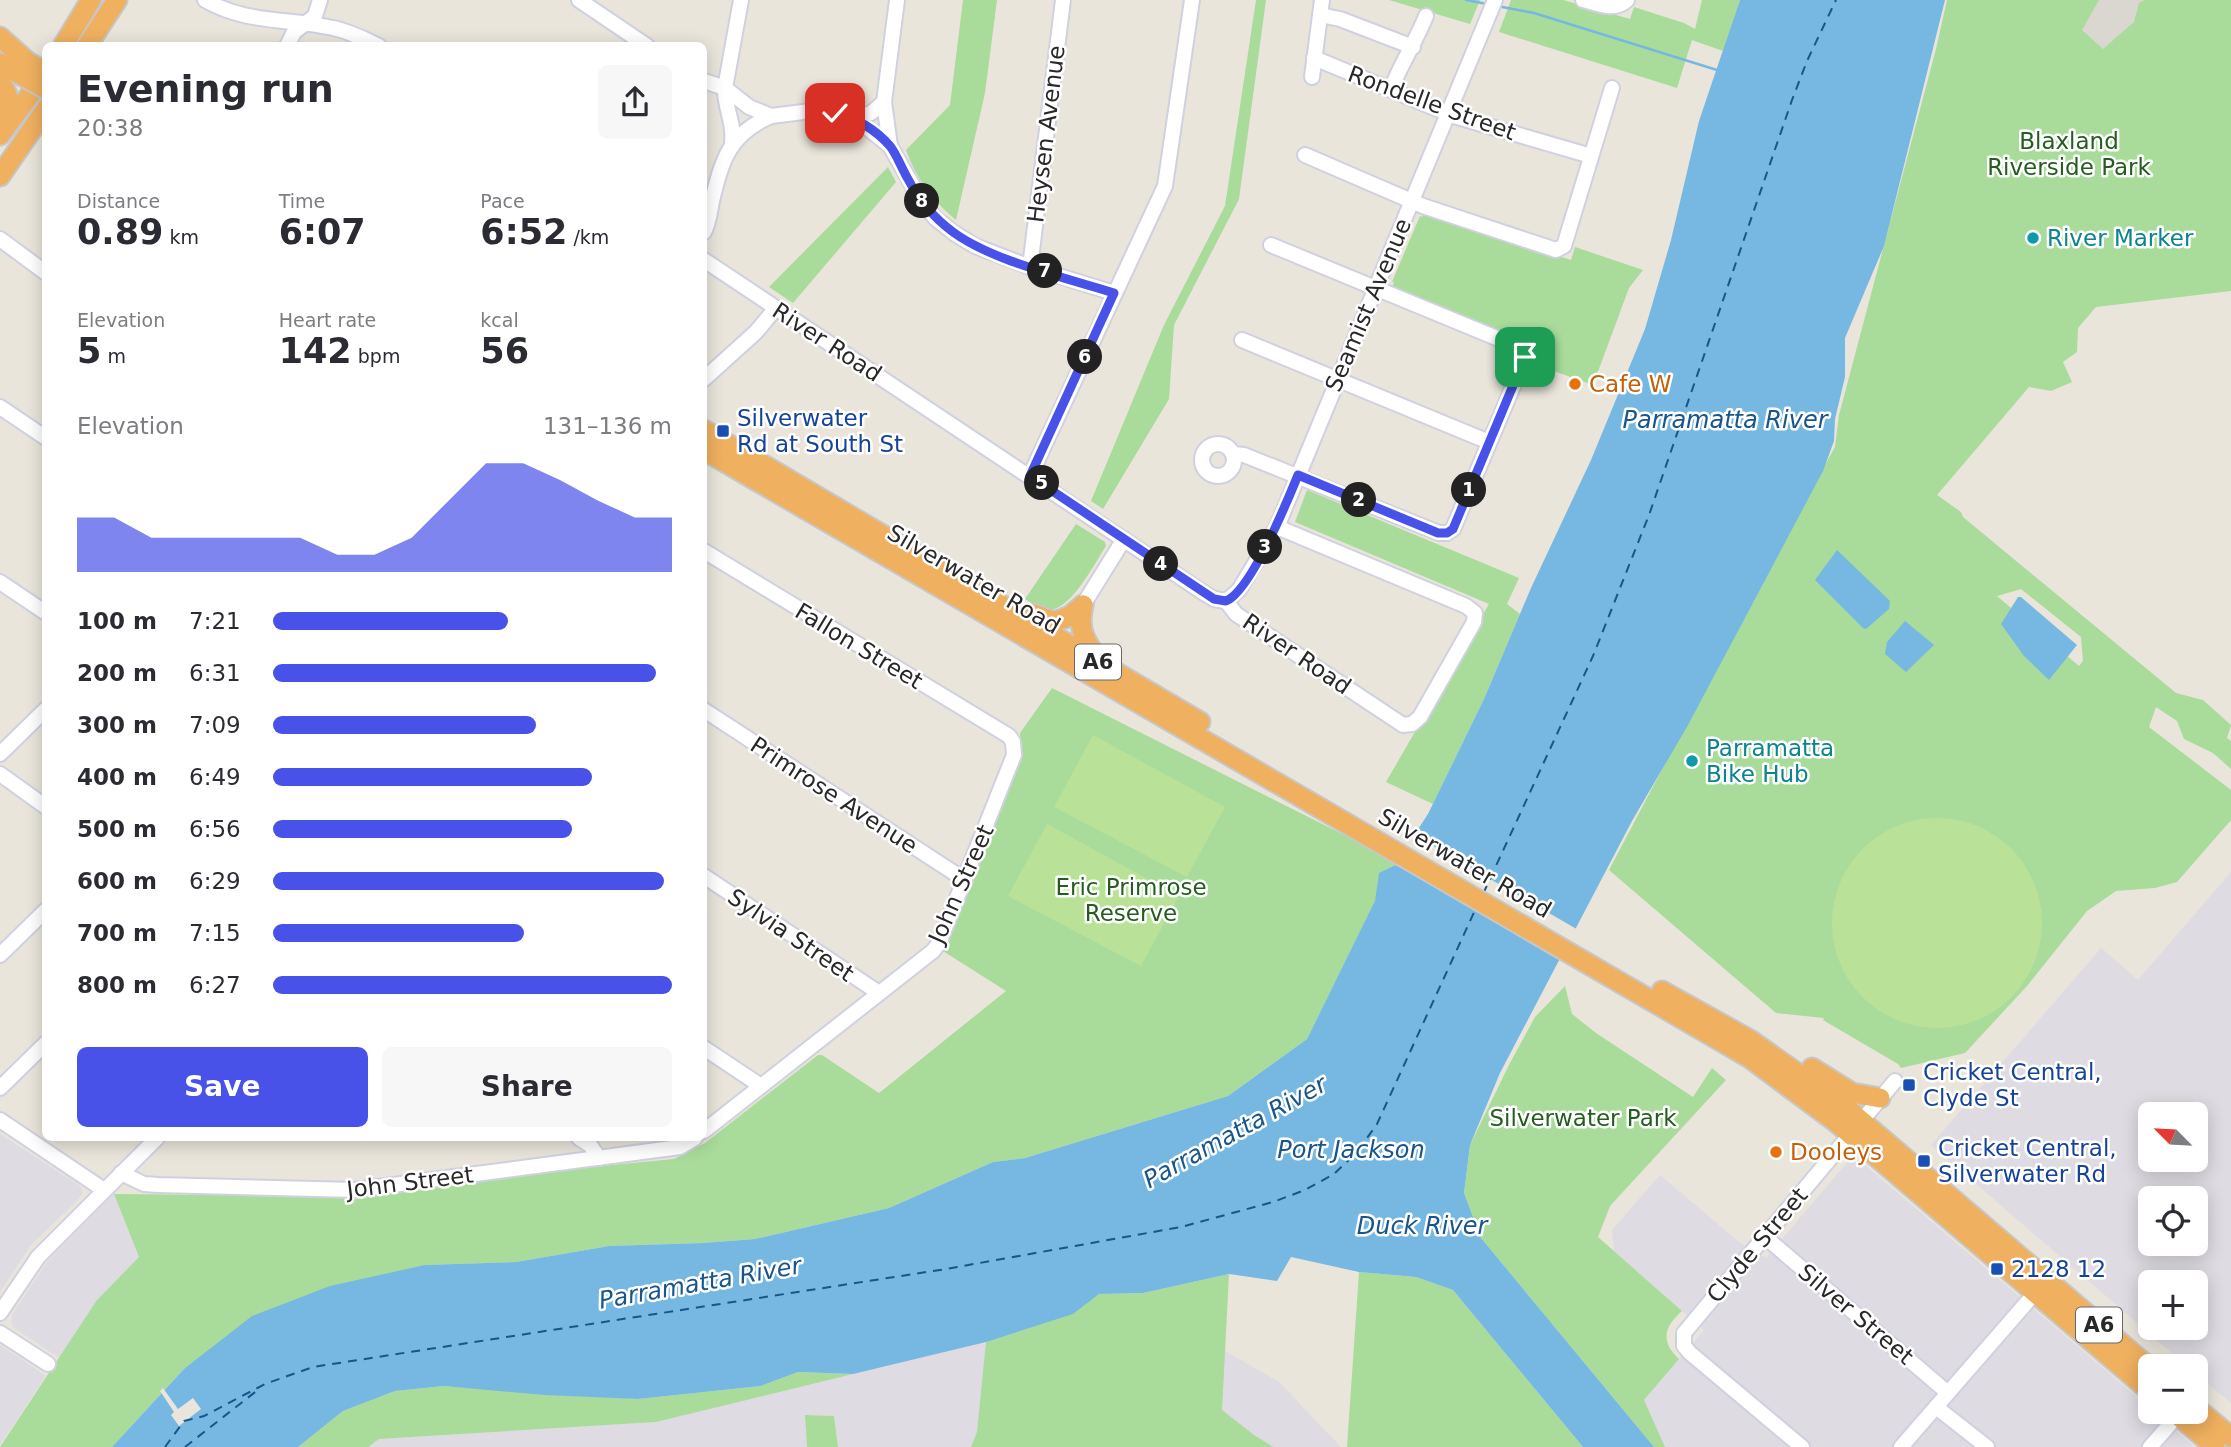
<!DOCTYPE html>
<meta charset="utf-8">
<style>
:root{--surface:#fff;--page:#f7f7f7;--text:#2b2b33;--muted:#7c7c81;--accent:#4852e8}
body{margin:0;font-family:"DejaVu Sans",sans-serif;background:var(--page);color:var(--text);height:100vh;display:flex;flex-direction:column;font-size:26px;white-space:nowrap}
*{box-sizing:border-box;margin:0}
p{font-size:23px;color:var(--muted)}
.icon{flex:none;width:38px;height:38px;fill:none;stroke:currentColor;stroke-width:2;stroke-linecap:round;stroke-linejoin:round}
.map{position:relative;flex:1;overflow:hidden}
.drawer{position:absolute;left:42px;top:42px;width:665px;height:1099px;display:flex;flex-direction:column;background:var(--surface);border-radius:10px;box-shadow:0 4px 18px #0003}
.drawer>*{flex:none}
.needle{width:46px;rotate:294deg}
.fabs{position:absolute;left:2138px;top:1102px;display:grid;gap:14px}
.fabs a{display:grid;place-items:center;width:70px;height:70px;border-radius:10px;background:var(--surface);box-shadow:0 4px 18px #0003;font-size:35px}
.pin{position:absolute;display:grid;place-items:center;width:60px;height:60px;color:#fff;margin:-30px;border-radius:14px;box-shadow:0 4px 10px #0006}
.km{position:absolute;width:35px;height:35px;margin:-18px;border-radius:50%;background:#222;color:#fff;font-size:19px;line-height:35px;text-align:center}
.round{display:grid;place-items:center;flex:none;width:74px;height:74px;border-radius:10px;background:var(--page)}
.summary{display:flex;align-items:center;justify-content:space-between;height:119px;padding:0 35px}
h1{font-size:38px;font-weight:600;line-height:52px}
.metrics{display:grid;grid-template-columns:repeat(3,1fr);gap:10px;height:119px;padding:7px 35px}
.metrics div{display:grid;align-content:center}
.metrics b{font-size:35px;font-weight:600}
.metrics small{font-size:19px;font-weight:400}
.metrics p{font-size:19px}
.chart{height:196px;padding:14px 35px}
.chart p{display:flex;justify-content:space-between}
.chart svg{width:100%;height:126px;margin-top:7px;fill:var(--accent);opacity:.7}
.button{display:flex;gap:14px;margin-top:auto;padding:14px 35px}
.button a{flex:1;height:80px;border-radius:10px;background:var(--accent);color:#fff;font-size:28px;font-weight:600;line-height:80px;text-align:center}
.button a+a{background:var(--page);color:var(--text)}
ul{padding:0 35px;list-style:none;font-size:23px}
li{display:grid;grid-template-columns:112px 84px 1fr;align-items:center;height:52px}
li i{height:18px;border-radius:9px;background:var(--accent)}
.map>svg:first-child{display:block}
</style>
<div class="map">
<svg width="2231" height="1447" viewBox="0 0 2231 1447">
<rect width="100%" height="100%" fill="#e9e5db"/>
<g fill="#dedbe2" fill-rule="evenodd">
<path d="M2231 872V1403L2196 1374V1367H2188L1931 1145 2101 948 2138 980ZM2151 1115H2196V1160H2151ZM2151 1199H2196V1244H2151ZM2151 1283H2196V1328H2151Z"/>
<path d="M0 1134 80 1186 83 1192 79 1199 31 1245 0 1292Z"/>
<path d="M1849 1160H1859L2151 1409V1412H2154L2195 1447H1665L1644 1400 1704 1330 1614 1251 1612 1230 1660 1175 1740 1243 1766 1258Z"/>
<path d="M114 1194 139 1257 97 1300 59 1358 13 1327 11 1321 12 1315 47 1262Z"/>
<path d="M1142 1303 1279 1382 1341 1447H838L834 1416 806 1415 807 1447H368L379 1439 656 1422Z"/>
<path d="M0 1345 46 1376 0 1445Z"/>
</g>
<g fill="#a9db9b" fill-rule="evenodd">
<path d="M963 0H997L985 93 956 220C933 201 916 178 906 150L950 105Z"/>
<path d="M1256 0H1266L1239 199 1174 325 1169 399 1103 509 1091 501 1164 325 1225 206Z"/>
<path d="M1389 0H1480L1470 24Z"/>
<path d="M1511 0H1563L1630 19 1634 7 1684 23 1695 29 1702 0H1740L1723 51 1692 40 1677 88 1499 32Z"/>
<path d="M1947 0H2231V291L2096 307 2078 328 2077 352 2063 362 2072 382 2051 391 2029 387 1937 495 1961 512 1963 517 2176 693 2203 700 2231 725 2227 738 2231 741V769L2213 753 2184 739 2177 721 2156 707 2149 727 2231 790V820L2177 882 2155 888 2116 891 2087 911 2027 986 1965 1053 1901 1068 1898 1064 1823 1020 1824 1018 1776 1013 1609 870 1792 523 1835 447 1839 415 1936 49ZM2021 589 2081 637 2083 661 2079 666 1997 596Z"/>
<path d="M888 167 896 182 793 303 769 287Z"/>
<path d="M1424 212 1571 260 1575 247 1643 270 1629 288 1593 385 1534 364 1537 349 1392 288 1394 282H1392L1420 216 1422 217Z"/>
<path d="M1307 490 1519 578 1507 604 1520 614 1484 699 1433 804 1386 782 1489 604 1295 522Z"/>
<path d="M1076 524 1105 542 1106 546C1094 564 1070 613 1046 610 1039 609 1032 603 1025 599Z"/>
<path d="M1052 688 1400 863 1379 878 1376 901 1307 1039 1228 1096 1025 1158 993 1162 889 1208 755 1239 703 1243 609 1246 516 1262 425 1265 184 1369 112 1447H0L97 1300 139 1257 114 1194 366 1196 455 1180 674 1159 705 1143 818 1055H822L879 1093 1006 991 943 951 1021 759 1020 733Z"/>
<path d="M1565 986 1572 1014 1596 1033 1693 1097 1712 1068 1726 1080 1610 1206 1598 1237 1682 1311C1664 1327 1660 1341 1679 1359L1644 1400 1665 1447H1654L1481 1238 1464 1193 1470 1145 1509 1065 1535 1017Z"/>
<path d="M1359 1272 1416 1277 1453 1290 1583 1447H1347Z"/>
<path d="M1229 1274 1222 1410 1254 1435 1273 1447H971L977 1432 986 1342 1099 1294 1143 1293Z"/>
<path d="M798 1372 853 1374 656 1422 379 1439 368 1447H298L343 1411 395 1391 444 1386 638 1399 761 1386Z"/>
<path d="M805 1415 834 1416 838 1447H807Z"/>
</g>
<g fill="#b9e298">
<path d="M1093 735 1225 807 1187 877 1054 807Z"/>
<circle cx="1937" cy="923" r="105"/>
<path d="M1047 824 1179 896 1141 966 1008 896Z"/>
</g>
<path fill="#dad7d1" d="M2099 0H2145L2139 3 2134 22 2103 49 2082 30Z"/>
<g fill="#76b8e2">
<path d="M1740 0H1945L1884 246 1845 338V377L1835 419 1834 441 1823 471 1688 725 1632 821 1500 1073 1470 1145 1464 1193 1481 1238 1654 1447H1583L1453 1290 1416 1277 1359 1272 1291 1257 1277 1281 1229 1274 1143 1293 1099 1294 1073 1314 986 1342 853 1374 798 1372 761 1386 638 1399 545 1395 444 1386 395 1391 343 1411 298 1447H112L184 1369 252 1316 330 1286 425 1265 516 1262 609 1246 703 1243 755 1239 889 1208 993 1162 1025 1158 1228 1096 1307 1039 1375 901 1379 873 1400 863 1405 849 1428 814 1484 699 1531 588 1591 460 1645 329 1671 240 1699 121Z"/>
<path d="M1837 550 1890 601 1889 609 1866 629 1863 628 1815 580Z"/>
<path d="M2018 597H2021L2077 645 2049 680 2024 656 2001 624Z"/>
<path d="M1905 621 1934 645 1906 672 1885 654 1887 642Z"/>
</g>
<g fill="#e9e5db">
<path d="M1411 833 1580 931 1573 945 1402 847Z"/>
<path d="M163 1388 178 1409 193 1398 201 1409 179 1426 171 1415 174 1412 160 1391Z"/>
</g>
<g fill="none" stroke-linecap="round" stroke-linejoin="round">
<g stroke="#76b8e2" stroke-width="2.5">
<path d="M1466 0 1487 4"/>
<path d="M1497 6 1534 13 1717 70"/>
</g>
<g stroke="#19558b" stroke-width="2" stroke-dasharray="9 7" stroke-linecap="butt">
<path d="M1483 894 1593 656 1649 515 1792 100 1807 61 1836 0"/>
<path d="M165 1447 184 1421 204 1416 265 1384 313 1367 946 1269 1181 1227 1273 1202 1305 1190 1334 1174 1357 1152 1377 1124 1476 908"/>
<path d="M185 1447 259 1389"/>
</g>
<g stroke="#d0d1e0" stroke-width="18">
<g id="minor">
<path d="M205 0C246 24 289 18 333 28 349 31 364 39 379 46"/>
<path d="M579 0 647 46"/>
<path d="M1583 0C1598 4 1614 12 1627 0"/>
<path d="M1320 15 1340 19 1413 47"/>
<path d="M287 46 294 32 315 16 320 0"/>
<path d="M1314 58 1454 116 1591 156"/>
<path d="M1312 77 1322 0"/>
<path d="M704 81 725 88 749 107 771 116 819 110 855 118 890 146 921 200 935 218 954 233 975 246 1030 267 1114 293"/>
<path d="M1391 89C1401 64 1416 41 1426 16"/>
<path d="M855 118 871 113 884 102"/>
<path d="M732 142C735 124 724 106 725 88L741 0"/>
<path d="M890 146 884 102 897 0"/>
<path d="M1305 155 1423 206 1556 250 1564 246 1612 88"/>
<path d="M704 232C709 223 710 211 712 201 722 160 729 134 771 116"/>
<path d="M0 239 46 273"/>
<path d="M704 260 1204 593 1214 599 1226 601 1236 614 1403 725 1412 724 1420 717 1474 622 1475 613 1466 606 1277 527"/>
<path d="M1030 267 1063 0"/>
<path d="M1242 340 1489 442"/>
<path d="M704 379 756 332 776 308"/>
<path d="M0 407 46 438"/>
<circle cx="1218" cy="460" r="16"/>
<path d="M1233 454 1244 455 1439 533H1447L1453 529 1528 351 1271 245"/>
<path d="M1030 476 1165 186 1192 0"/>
<path d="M704 551 1009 736 1013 742 1014 755 939 943 933 951 704 1131"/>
<path d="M0 582 46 613"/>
<path d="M1226 601 1239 590 1277 527 1495 0"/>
<path d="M1083 605 1124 539"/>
<path d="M704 710 965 880"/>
<path d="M0 754 46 709"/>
<path d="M0 774 46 807"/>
<path d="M704 876 879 993"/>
<path d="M0 955 46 910"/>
<path d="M704 1048 761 1086"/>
<path d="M0 1088 46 1043"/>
<path d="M0 1120 104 1190"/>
<path d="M579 1138 590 1145 599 1158"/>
<path d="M121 1173 144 1184 158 1185 355 1190 680 1147 695 1138"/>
<path d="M1764 1236 1948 1393"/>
<path d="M0 1313 38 1257 157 1138"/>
<path d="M0 1333 48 1364"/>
<path d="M1936 1407 1987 1447"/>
<path d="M1802 1447 1690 1353 1684 1346V1333L1895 1081"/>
<path d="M1901 1447 2035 1293"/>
<path d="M2150 1447 2178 1415"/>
</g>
</g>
<g stroke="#c7c7c7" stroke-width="23">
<g id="highway">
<path d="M0 37 29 63"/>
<path d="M63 46 91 0"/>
<path d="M87 46 117 0"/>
<path d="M0 63 21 75"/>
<path d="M0 82C11 96 11 108 4 124"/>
<path d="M0 135 32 92"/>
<path d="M0 176 46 109"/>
<path d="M704 430 1200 722"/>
<path d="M704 450 1750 1058 1836 1122 2151 1392"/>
<path d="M1083 605C1078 628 1083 640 1098 658"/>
<path d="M1033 614 1054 622 1070 616 1083 605"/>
<path d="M1662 991 1750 1040 1845 1107 2151 1369"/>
<path d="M1812 1068 1852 1093 1880 1098"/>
<path d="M2196 1408 2231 1437"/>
<path d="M2174 1412 2215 1447"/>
</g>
</g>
<use href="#minor" stroke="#fff" stroke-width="14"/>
<use href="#highway" stroke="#efb060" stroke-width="19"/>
<g stroke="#c7c7c7" stroke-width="23" stroke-linecap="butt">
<g id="highway-bridge">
<path d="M29 63 46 72"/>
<path d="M21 75 46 89"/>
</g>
</g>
<use href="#highway-bridge" stroke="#efb060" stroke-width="19"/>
</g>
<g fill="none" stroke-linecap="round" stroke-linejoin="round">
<g stroke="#fff" stroke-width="14">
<path id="route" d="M835 113C856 118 875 129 890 146 897 155 902 169 908 179 919 200 934 218 953 232 992 261 1067 278 1114 293L1030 476 1214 599 1226 601C1251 590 1287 502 1298 475L1438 533H1447L1453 529 1525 357"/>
</g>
<use href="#route" stroke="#4852e8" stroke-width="9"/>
</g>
<g fill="#0f9aa8" stroke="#fff" stroke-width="2.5">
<circle cx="2033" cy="238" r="7"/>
<circle cx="1692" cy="761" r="7"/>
</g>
<g fill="#e8710a" stroke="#fff" stroke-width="2.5">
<circle cx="1575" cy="384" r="7"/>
<circle cx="1776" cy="1152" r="7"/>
</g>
<g fill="#1a4fb4" stroke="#fff" stroke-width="2.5">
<rect x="716" y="424" width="14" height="14" rx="3.5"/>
<rect x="1902" y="1078" width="14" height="14" rx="3.5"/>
<rect x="1917" y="1154" width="14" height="14" rx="3.5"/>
<rect x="1990" y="1262" width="14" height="14" rx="3.5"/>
</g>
<g text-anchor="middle" stroke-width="5" stroke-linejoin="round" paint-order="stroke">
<g fill="#fff" stroke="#686868" stroke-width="2">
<rect x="1075" y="644.5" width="46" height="35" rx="5"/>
<rect x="2076" y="1307.5" width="46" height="35" rx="5"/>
</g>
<g font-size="21" font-weight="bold" fill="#282828">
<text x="1098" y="669">A6</text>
<text x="2099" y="1332">A6</text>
</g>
<g font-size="23" fill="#282828" stroke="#fff">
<text transform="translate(1432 103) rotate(20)" y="8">Rondelle Street</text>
<text transform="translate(1046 134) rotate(-83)" y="8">Heysen Avenue</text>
<text transform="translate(1368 305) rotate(-67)" y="8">Seamist Avenue</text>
<text transform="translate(827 342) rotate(33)" y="8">River Road</text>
<text transform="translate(974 579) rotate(30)" y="8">Silverwater Road</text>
<text transform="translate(859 646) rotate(31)" y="8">Fallon Street</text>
<text transform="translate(1297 654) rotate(34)" y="8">River Road</text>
<text transform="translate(834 795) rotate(33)" y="8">Primrose Avenue</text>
<text transform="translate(1465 863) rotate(30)" y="8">Silverwater Road</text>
<text transform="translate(961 884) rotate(-66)" y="8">John Street</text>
<text transform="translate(791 935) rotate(34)" y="8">Sylvia Street</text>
<text transform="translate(410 1182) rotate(-7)" y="8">John Street</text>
<text transform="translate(1757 1245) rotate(-50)" y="8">Clyde Street</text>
<text transform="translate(1856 1314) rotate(40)" y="8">Silver Street</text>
</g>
<g font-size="23" fill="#255d20" stroke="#fff">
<text x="2069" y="149">Blaxland<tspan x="2069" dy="26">Riverside Park</tspan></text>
<text x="1131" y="895">Eric Primrose<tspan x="1131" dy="26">Reserve</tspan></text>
<text x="1583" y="1126">Silverwater Park</text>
</g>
<g font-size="23" fill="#0d838f" stroke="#fff" text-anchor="start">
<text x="2047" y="246">River Marker</text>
<text x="1706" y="756">Parramatta<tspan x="1706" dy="26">Bike Hub</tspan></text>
</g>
<g font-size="23" fill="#c56008" stroke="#fff" text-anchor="start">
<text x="1589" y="392">Cafe W</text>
<text x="1790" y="1160">Dooleys</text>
</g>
<g font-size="23" fill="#164399" stroke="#fff" text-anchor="start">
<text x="737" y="426">Silverwater<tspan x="737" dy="26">Rd at South St</tspan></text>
<text x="1923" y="1080">Cricket Central,<tspan x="1923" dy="26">Clyde St</tspan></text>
<text x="1938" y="1156">Cricket Central,<tspan x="1938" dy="26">Silverwater Rd</tspan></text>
<text x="2011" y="1277">2128 12</text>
</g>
<g font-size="24" font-style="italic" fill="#19558b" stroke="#fff">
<text x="1725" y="428">Parramatta River</text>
<text transform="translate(1235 1132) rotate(-29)" y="8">Parramatta River</text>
<text x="1351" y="1158">Port Jackson</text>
<text x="1422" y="1234">Duck River</text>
<text transform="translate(700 1283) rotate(-10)" y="8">Parramatta River</text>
</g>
</g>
</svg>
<div class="fabs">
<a><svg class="needle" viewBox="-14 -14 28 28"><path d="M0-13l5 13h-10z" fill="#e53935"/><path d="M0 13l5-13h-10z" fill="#7c7c81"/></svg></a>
<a><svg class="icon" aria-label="locate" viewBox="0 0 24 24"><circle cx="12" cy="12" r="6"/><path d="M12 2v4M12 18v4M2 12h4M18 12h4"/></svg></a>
<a>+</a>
<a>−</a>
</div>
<div class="pin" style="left:1525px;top:357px;background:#1e9e55"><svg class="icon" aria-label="arrive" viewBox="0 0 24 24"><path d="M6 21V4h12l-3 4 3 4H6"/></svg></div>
<div class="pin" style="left:835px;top:113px;background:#d93025"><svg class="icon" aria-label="check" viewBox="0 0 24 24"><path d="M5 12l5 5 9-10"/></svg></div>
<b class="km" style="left:1469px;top:490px">1</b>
<b class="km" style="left:1359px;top:500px">2</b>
<b class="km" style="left:1265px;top:547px">3</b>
<b class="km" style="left:1161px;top:564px">4</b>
<b class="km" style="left:1042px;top:483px">5</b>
<b class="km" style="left:1085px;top:357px">6</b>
<b class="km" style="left:1045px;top:271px">7</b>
<b class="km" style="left:922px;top:201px">8</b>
<section class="drawer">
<div class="summary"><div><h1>Evening run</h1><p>20:38</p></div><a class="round"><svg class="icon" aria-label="share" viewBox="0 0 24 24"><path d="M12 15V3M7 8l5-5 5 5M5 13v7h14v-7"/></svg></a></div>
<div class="metrics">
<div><p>Distance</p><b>0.89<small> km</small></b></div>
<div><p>Time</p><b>6:07</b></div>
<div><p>Pace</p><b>6:52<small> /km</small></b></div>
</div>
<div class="metrics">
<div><p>Elevation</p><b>5<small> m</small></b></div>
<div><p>Heart rate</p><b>142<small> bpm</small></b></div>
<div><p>kcal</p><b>56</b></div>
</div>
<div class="chart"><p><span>Elevation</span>131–136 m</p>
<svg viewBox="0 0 160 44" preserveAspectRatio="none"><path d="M0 44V25L10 25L20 32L30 32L40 32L50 32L60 32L70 38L80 38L90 32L100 19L110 6L120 6L130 12L140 19L150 25L160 25V44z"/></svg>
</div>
<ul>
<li><b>100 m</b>7:21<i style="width:59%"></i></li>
<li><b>200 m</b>6:31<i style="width:96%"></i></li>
<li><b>300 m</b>7:09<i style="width:66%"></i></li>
<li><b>400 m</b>6:49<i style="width:80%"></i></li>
<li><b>500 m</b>6:56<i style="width:75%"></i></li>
<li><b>600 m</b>6:29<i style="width:98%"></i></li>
<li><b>700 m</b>7:15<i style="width:63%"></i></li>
<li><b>800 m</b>6:27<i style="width:100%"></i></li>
</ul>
<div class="button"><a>Save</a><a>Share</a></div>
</section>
</div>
